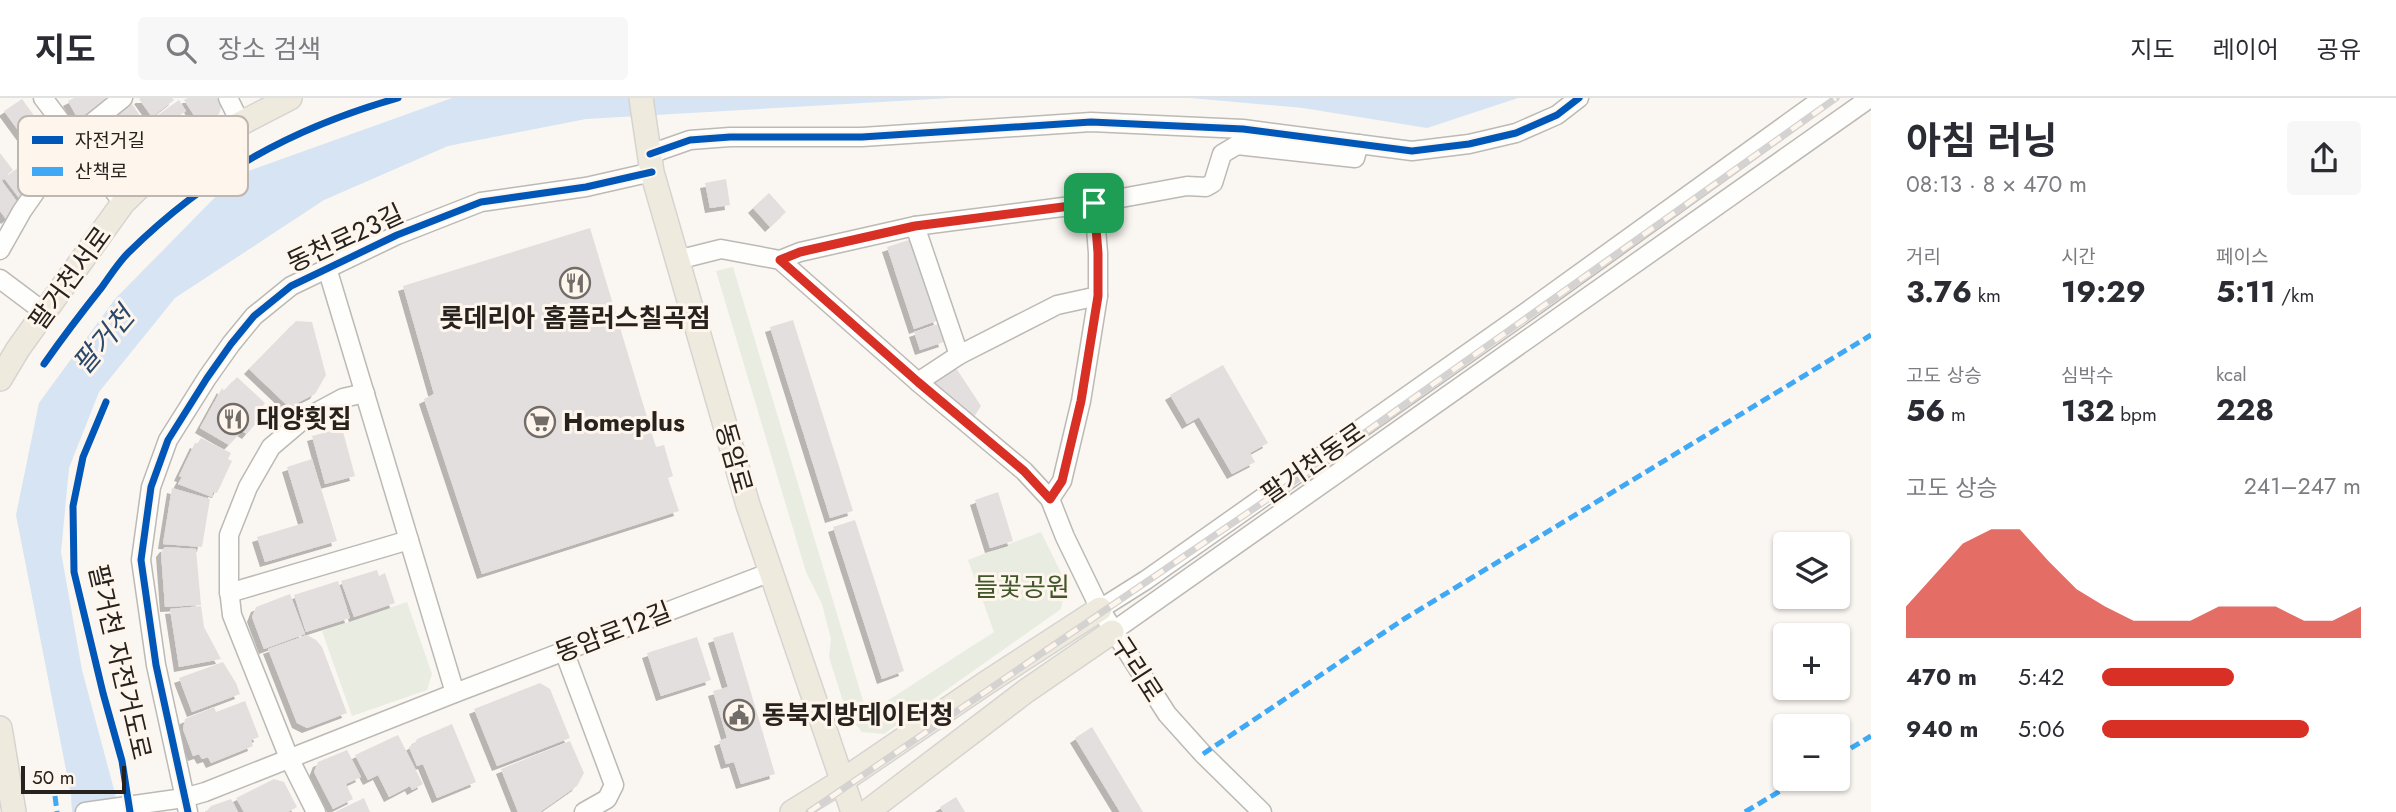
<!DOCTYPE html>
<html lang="ko">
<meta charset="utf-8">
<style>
:root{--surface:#fff;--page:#f7f7f7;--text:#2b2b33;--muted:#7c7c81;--line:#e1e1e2;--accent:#d93025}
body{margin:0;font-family:Jost,"Noto Sans KR",sans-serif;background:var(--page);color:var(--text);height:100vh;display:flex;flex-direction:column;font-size:26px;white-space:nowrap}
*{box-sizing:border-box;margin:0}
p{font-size:23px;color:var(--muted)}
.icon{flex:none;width:38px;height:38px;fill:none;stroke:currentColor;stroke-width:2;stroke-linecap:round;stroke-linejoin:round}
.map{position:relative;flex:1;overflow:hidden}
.drawer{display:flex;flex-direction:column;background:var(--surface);width:525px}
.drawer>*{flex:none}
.buttons{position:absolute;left:1773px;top:434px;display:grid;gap:14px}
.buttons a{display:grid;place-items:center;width:77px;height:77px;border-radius:7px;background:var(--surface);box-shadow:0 2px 5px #0004;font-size:35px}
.scale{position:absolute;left:21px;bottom:18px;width:105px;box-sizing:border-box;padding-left:7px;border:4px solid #27221d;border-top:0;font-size:19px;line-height:24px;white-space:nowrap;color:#27221d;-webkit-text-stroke:5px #fef6ed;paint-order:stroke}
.pin{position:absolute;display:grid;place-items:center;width:60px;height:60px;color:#fff;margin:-30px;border-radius:14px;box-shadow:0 4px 10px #0006}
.round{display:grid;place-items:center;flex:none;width:74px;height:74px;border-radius:7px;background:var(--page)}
.headline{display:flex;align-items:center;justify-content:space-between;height:119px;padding:0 35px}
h1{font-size:38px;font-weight:700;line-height:52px}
.stats{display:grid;grid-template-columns:repeat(3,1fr);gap:10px;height:119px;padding:7px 35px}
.stats div{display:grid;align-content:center}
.stats b{font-size:30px;font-weight:700}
.stats small{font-size:19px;font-weight:400}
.stats p{font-size:19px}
.chart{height:196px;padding:14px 35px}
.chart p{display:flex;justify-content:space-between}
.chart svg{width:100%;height:126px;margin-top:7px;fill:var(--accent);opacity:.7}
ul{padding:0 35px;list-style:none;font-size:23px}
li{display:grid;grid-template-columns:112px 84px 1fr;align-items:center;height:52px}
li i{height:18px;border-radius:9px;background:var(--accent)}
header{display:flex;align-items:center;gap:42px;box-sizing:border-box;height:98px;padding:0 35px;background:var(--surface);border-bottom:2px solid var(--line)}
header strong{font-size:33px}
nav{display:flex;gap:38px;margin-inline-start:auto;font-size:24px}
.search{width:490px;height:63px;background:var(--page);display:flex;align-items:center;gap:18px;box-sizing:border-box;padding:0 24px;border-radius:7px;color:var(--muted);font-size:26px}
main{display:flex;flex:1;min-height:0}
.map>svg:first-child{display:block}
</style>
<header>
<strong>지도</strong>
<div class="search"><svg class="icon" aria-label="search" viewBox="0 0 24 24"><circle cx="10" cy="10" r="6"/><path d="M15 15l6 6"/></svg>장소 검색</div>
<nav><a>지도</a><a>레이어</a><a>공유</a></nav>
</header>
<main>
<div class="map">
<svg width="1871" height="714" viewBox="0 0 1871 714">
<defs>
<filter id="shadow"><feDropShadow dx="-5" dy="5" stdDeviation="0" flood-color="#0004"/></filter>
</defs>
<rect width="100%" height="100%" fill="#faf6f1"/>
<g fill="#e9ece0">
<path d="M733 169 867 616 994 534 968 462 1041 434 1066 485 1061 511 884 636 862 634 847 616 829 559 831 541 822 506 806 474 716 173Z"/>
<path d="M407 504 432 576 427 592 352 618 322 533Z"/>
</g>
<g fill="#d6e4f3">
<path d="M452 0H951L586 21 448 48 324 102 175 200 99 294 69 370 61 454 82 572 120 714H72L71 697 16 417 39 305 115 201 237 77Z"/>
<path d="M1190 0H1518L1427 30 1303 10Z"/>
</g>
<g fill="#e3dfdf" filter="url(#shadow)">
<path d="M74 0H105L106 1 94 14 79 23 68 3Z"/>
<path d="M141 0H172L174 2 152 19 139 1Z"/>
<path d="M188 0H217L221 8 220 14 215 21 201 28 184 2Z"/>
<path d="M22 1 48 37 31 50 4 13Z"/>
<path d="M179 2 186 13 162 29 155 19Z"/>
<path d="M132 6 145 25 124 39 111 20Z"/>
<path d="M0 55 13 72 1 82 21 109 6 121 0 113Z"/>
<path d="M19 69 35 89 22 104 4 80Z"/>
<path d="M726 81 730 107 710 110 705 85Z"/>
<path d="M769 95 786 114 770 129 753 110Z"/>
<path d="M590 130 656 349 664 347 673 378 668 380 679 413 482 476 424 301 434 296 403 188Z"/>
<path d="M912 141 939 222 914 231 887 149Z"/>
<path d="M793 222 853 413 830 420 770 229Z"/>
<path d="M296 223 312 224 326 277 315 296 289 309 249 271Z"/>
<path d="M938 226 944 244 920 252 914 234Z"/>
<path d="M954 267 981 308 974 319 933 285 942 273Z"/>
<path d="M1223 267 1268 345 1250 355 1255 364 1232 376 1199 319 1187 326 1170 297Z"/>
<path d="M237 279 265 305 258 314 261 319 247 336 242 333 229 347 200 330 222 290 224 293Z"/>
<path d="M342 330 355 378 325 386 312 338Z"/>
<path d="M201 340 231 355 228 361 232 363 217 395 213 394 212 399 178 386 182 379 179 378 195 345 197 346Z"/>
<path d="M312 361 337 443 265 464 257 439 304 425 287 369Z"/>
<path d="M172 390 210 401 202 449 163 446Z"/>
<path d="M998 394 1013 443 990 450 975 402Z"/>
<path d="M855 422 904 573 882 581 833 429Z"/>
<path d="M165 449 196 451 201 507 165 509 161 454Z"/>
<path d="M377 472 379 478 385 475 395 505 354 519 341 483Z"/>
<path d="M338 483 350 520 306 534 294 497Z"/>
<path d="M290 496 305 536 264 551 252 519 256 509Z"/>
<path d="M201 508 204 529 221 561 179 569 170 511Z"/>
<path d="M733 534 775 676 741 686 734 664 726 666 719 643 727 640 713 593 728 589 713 540Z"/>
<path d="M307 537 316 542 322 549 347 615 307 630 297 625 268 551Z"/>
<path d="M697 539 711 582 661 598 647 555Z"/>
<path d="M223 564 236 585 240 596 192 614 179 580Z"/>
<path d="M540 585 550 591 570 640 497 668 474 611Z"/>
<path d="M245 603 259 639 251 642 253 648 211 665 208 659 202 661 199 656 193 658 183 631 185 621 214 609 216 614Z"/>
<path d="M452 626 476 684 437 700 423 666 417 668 409 649 415 645 417 641Z"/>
<path d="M1092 629 1143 714H1120L1075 640Z"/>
<path d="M398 637 423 686 412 692 410 688 389 699 378 677 368 682 355 657Z"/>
<path d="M570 643 584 675 577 688 540 714H518L501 671Z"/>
<path d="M347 652 361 679 346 686 353 701 333 711 314 674 318 664Z"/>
<path d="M274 681 284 684 297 709 288 714H244L236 700Z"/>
<path d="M956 699 965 714H943L940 709Z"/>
<path d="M364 700 370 714H335Z"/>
<path d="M231 701 238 714H206L211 708Z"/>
</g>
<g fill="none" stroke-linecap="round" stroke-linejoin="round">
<g stroke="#bdb9b4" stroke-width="21">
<g id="minor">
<path d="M43 0 123 105"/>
<path d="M228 0 241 26"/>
<path d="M650 56 690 42 730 39H862L1091 24 1243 31 1412 53 1469 46 1516 35 1557 17 1579 0"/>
<path d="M915 128 959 257"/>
<path d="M0 152 22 113 73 40 123 0"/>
<path d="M677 162 721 151 780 162 918 284 1024 373 1050 401 1065 439 1100 511 1167 616 1203 656 1262 714"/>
<path d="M780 162 800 154 915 128 1094 105 1187 88 1206 89 1213 85 1222 56 1237 47 1355 60 1359 46"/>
<path d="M327 170 455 595"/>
<path d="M0 181 44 214"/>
<path d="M918 284 959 257 1057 207 1098 198"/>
<path d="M1050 401 1062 383 1081 303 1098 198V155L1094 105"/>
<path d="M229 495 409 442"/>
<path d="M1100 511 1146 482 1529 212 1823 0"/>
<path d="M1112 534 1870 0"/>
<path d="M564 553 614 687 607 701 584 714"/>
<path d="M85 714 184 700 205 694 455 595 771 474"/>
<path d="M188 714 156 567 141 462 151 389 168 342 207 280 231 246 254 218 291 188 397 137 481 104 586 89 652 74"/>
<path d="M316 714 289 660 232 517 229 491V437L248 389 271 349 304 321 343 300 365 295"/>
</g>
</g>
<g stroke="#d6d4d1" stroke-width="26">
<g id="major">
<path d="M641 0 652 74 748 407 853 714"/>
<path d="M0 281 18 251 123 105 158 71 191 51 290 0"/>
<path d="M0 630 14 714"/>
<path d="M792 714 842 683 986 585 1100 511"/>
<path d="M867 714 1026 593 1112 534"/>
</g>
</g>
<use href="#minor" stroke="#fefefd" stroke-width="18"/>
<use href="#major" stroke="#efeade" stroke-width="23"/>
<g stroke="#d4d3d2" stroke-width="7">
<path id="rail" d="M809 714 1356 341 1836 0"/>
</g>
<use href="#rail" stroke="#fef6ed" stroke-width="4.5" stroke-dasharray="13" stroke-linecap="butt"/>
<g stroke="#3fa9f5" stroke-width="5" stroke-dasharray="10 5" stroke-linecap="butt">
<path d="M1203 656 1404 521 1871 237"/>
<path d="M1838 658 1871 638"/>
<path d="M55 698 57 714"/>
<path d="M1745 714 1800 681"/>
</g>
<g stroke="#fef6ed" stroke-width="11">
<g id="cycleway">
<path d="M650 56 690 42 730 39H862L1091 24 1243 31 1412 53 1469 46 1516 35 1557 17 1579 0"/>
<path d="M44 266C63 239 82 214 102 189 110 178 118 165 128 155 207 77 292 30 398 0"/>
<path d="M106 304 83 359 73 408 74 474 103 595 122 663 130 714"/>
<path d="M188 714 156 567 141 462 151 389 168 342 207 280 231 246 254 218 291 188 397 137 481 104 586 89 652 74"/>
</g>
</g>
<use href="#cycleway" stroke="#0057b8" stroke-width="7"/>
</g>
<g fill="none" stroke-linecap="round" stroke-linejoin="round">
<g stroke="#fff" stroke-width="14">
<path id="route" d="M1094 105 1098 155V198L1081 303 1062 383 1050 401 1024 373 918 284 780 162 800 154 915 128Z"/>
</g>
<use href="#route" stroke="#d93025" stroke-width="9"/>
</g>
<defs>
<g id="restaurant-ring" transform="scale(1.575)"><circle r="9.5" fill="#fef6ed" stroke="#716c67" stroke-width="1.5"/><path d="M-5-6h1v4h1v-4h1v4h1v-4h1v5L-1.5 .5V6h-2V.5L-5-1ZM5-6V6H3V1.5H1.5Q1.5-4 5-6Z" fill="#716c67"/></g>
<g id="supermarket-ring" transform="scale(1.575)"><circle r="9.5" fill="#fef6ed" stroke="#716c67" stroke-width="1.5"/><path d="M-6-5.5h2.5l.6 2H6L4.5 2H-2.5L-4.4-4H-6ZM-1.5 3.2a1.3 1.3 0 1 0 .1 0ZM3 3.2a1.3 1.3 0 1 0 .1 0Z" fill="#716c67"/></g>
<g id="civic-ring" transform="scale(1.575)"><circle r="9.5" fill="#fef6ed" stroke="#716c67" stroke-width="1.5"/><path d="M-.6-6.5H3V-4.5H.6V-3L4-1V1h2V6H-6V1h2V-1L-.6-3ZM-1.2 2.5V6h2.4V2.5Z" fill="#716c67"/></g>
</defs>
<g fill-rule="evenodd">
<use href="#restaurant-ring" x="575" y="185"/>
<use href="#restaurant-ring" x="233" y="321"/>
<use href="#supermarket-ring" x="540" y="324"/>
<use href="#civic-ring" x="739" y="617"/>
</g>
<g text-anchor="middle" stroke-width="6" stroke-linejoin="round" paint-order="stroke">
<g font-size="26" fill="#27221d" stroke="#fef6ed">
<text transform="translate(345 140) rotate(-25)" y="9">동천로23길</text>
<text transform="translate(70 180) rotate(-54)" y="9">팔거천서로</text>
<text transform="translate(734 360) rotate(74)" y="9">동암로</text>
<text transform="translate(1313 365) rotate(-35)" y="9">팔거천동로</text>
<text transform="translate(613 534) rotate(-21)" y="9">동암로12길</text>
<text transform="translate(120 564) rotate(77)" y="9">팔거천 자전거도로</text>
<text transform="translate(1137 571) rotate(57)" y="9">구리로</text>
</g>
<g font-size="26" font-weight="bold" fill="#27221d" stroke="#fef6ed" text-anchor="start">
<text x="575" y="229" text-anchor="middle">롯데리아 홈플러스칠곡점</text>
<text x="256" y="330">대양횟집</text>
<text x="563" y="333">Homeplus</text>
<text x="762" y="626">동북지방데이터청</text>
</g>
<g font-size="26" fill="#42562b" stroke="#fef6ed">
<text x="1022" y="498">들꽃공원</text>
</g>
<g font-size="28" font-style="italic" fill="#2a496c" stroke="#fef6ed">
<text transform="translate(103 242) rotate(-50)" y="10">팔거천</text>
</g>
</g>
<rect x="18" y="18" width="230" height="80" rx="10" fill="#fef6ed" stroke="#beb6af" stroke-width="2"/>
<rect x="32" y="38" width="31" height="8" fill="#0057b8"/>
<rect x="32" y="69" width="31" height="9" fill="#3fa9f5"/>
<g font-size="19" fill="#27221d">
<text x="75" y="49">자전거길</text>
<text x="75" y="80">산책로</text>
</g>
</svg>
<div class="buttons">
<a><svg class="icon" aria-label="layers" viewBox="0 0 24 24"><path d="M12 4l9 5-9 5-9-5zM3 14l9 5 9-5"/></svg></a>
<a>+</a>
<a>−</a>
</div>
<div class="scale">50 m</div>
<div class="pin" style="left:1094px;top:105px;background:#1e9e55"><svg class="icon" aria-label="arrive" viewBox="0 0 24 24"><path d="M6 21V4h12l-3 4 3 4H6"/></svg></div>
</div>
<section class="drawer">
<div class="headline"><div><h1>아침 러닝</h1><p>08:13 · 8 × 470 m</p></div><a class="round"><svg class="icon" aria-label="share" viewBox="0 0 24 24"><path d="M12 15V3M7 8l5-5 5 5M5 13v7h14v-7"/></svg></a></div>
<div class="stats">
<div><p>거리</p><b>3.76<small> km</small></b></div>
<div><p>시간</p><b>19:29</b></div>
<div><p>페이스</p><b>5:11<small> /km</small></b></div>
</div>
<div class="stats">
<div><p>고도 상승</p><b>56<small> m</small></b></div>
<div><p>심박수</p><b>132<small> bpm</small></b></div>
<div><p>kcal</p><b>228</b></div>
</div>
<div class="chart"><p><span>고도 상승</span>241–247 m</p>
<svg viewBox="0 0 160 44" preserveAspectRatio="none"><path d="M0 44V33L10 22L20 11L30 6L40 6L50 17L60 27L70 33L80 38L90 38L100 38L110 33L120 33L130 33L140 38L150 38L160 33V44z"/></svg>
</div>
<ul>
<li><b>470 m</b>5:42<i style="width:51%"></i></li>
<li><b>940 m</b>5:06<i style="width:80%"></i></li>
</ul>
</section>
</main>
